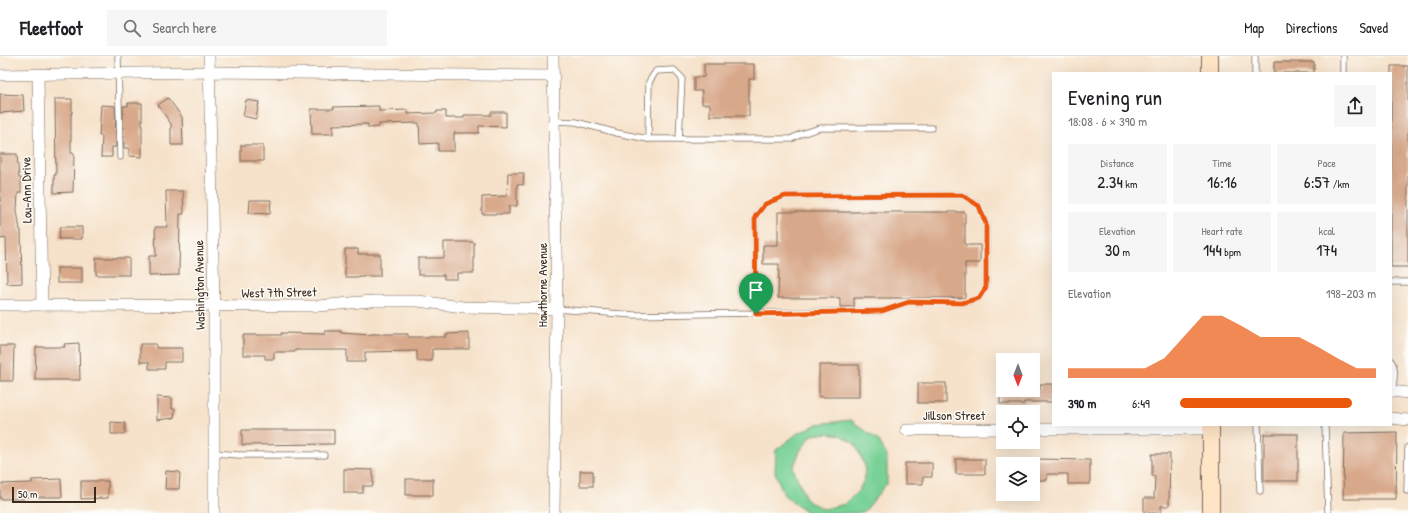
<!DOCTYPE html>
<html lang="en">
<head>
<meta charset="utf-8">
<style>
  body { margin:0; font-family:"Patrick Hand",sans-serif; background:#f6f6f6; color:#202124; height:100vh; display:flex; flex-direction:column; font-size:15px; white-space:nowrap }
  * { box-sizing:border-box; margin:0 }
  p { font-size:13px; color:#757577 }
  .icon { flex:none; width:22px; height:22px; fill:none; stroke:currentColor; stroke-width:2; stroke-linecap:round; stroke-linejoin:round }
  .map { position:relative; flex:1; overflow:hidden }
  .sheet { position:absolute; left:1052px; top:16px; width:340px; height:354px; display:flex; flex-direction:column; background:#fff; border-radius:0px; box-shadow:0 4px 16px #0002 }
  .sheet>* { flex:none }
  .needle { width:26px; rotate:180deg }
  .controls { position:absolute; left:996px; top:297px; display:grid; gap:8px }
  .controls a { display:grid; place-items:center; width:44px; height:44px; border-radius:0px; background:#fff; box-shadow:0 4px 16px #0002; font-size:20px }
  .scale { position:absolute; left:12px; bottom:10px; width:84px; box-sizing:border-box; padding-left:4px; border:2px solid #3b2a1e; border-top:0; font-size:11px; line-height:14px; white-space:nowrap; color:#3b2a1e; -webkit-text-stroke:3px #fdfcf7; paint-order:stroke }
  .pin { position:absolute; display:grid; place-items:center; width:34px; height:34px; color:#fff; margin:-41px -17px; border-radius:50% 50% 50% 0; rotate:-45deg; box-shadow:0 0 4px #0007 }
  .pin .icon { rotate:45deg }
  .round { display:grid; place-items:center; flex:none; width:42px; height:42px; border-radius:0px; background:#f6f6f6 }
  .head { display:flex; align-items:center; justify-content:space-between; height:68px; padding:0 16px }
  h1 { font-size:22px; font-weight:600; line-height:30px }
  .figures { display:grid; grid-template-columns:repeat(3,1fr); gap:6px; height:68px; padding:4px 16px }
  .figures div { display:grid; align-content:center; border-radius:0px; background:#f6f6f6; text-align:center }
  .figures b { font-size:17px; font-weight:600 }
  .figures small { font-size:11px; font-weight:400 }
  .figures p { font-size:11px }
  .chart { height:112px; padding:8px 16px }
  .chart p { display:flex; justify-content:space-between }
  .chart svg { width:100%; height:72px; margin-top:4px; fill:#ea580c; opacity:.7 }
  ul { padding:0 16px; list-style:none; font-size:13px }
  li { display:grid; grid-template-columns:64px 48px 1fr; align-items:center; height:30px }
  li i { height:10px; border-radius:5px; background:#ea580c }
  header { display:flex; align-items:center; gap:24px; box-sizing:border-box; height:56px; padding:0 20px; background:#fff; border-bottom:1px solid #e0e0e0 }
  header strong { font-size:19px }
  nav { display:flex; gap:22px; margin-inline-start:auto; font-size:14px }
  .search { width:280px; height:36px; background:#f6f6f6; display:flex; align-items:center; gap:10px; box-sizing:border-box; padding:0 14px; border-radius:0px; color:#757577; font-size:15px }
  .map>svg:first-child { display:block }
</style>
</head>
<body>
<header>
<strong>Fleetfoot</strong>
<div class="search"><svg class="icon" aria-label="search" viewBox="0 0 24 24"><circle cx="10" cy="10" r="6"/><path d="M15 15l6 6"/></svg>Search here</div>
<nav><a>Map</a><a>Directions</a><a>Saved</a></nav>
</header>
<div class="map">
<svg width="1408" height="457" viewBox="0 0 1408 457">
  <rect width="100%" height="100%" fill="#fdfcf7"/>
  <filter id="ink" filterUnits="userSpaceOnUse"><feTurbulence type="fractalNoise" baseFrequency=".025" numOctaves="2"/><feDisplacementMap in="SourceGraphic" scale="8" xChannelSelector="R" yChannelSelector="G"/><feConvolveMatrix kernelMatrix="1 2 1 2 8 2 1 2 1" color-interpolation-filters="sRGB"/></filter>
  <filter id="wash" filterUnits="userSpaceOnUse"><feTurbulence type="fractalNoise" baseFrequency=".012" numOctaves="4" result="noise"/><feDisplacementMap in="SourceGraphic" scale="16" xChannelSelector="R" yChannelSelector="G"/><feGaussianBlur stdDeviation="0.9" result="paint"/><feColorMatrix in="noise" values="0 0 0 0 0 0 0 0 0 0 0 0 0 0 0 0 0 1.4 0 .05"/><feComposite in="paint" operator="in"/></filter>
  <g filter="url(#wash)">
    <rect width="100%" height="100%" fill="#f6e2ca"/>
    <path fill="#79d197" stroke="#5a7e5a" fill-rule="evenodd" d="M851 364 879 385 887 400V427L865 455 857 457H808L784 439 775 416 776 394 798 377 818 368ZM829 377 840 379 855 388 865 410 864 424 859 434 845 448 824 453 807 445 793 412 800 395 812 379Z"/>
    <g id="blocks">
      <g fill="#d8a88a">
        <rect x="1274" y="6" width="40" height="11"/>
        <path d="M704 8H754V23H749V60H710V48H702V35H694V21H704Z"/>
        <rect x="1391" y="10" width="17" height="201"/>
        <path d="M0 38 23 39 24 55 0 57Z"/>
        <path d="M168 42 182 61 183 89H171V68L158 49Z"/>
        <path d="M55 43H72V57H71V97H74L73 136 54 137V119H56Z"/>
        <path d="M246 44 259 46 256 63 243 60Z"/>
        <path d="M128 47H142V101L129 100V92H124L123 50H128Z"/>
        <path d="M101 49 115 50 116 91H112V101H101L102 80H99Z"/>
        <path d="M379 50V55L408 54V58L437 57V55H446V62H464V59H491V56H506V71L479 70V77H454V95H438V87L420 88 419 67 379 68V71L368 72V68L333 69V78H312L311 53H334L333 51Z"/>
        <rect x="241" y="89" width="22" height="16"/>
        <path d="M0 98H17L19 122H21V137H18L17 154 20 174H21L22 227 7 228 6 182 0 183Z"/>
        <path d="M508 117H524L523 129 517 128V150H509V158H482V141L507 140Z"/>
        <path d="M166 135H183L184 158H180L179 219 149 220V200H156L155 171H167Z"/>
        <path d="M250 144H271L270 158 249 157Z"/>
        <path d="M778 156H965V189H980V207H965V242H854V251H840V242H778L779 208H763V189H778Z"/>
        <path d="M60 171H82V183H59Z"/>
        <path d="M444 186H474V217H457V223H444V219H418V202H444Z"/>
        <path d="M345 193H358V198H380V220H358V221H345Z"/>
        <rect x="96" y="202" width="33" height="17"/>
        <rect x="57" y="212" width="25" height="15"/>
        <path d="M325 275H341V277L371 279V278H408V281H446V278L469 277V293H432V305H417V295L365 296V306H347V294H295V296H274V303H265V299H243V279H281V277L325 278Z"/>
        <path d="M79 287 80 324H35L36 291H65L64 288Z"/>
        <path d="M140 288H156V292H182V306H165V313H149V306H140Z"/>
        <path d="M0 290H14L13 325H0Z"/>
        <rect x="819" y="309" width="40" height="32"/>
        <rect x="918" y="327" width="28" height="20"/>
        <path d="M1040 328H1053V346H1024V348H1000V334H1040Z"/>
        <path d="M157 341 172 342V353H175L174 362 157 364Z"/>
        <path d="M111 366 125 367V378H111Z"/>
        <path d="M242 374H334V388L242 389Z"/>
        <path d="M1397 376 1396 443H1343L1344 377Z"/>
        <rect x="1264" y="378" width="34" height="47"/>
        <path d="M1152 398H1170L1169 450H1161V457H1144V442H1154L1155 420H1152Z"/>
        <rect x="956" y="403" width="29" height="15"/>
        <path d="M1034 403 1090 404V428H1068V418H1047V424H1034Z"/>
        <path d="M905 407H932V421H923V428H905Z"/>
        <path d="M344 413 373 414V430H363V437H344Z"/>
        <path d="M166 415 180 416 179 433H165Z"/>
        <rect x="580" y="415" width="13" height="15"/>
        <path d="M61 423 62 441H24V443H0V428L32 427V424Z"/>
        <rect x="406" y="423" width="27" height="16"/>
        <path d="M81 425H108V442L81 443Z"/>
      </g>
    </g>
  </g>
  <g filter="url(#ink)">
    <use href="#blocks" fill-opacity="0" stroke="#7c6a5a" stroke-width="1"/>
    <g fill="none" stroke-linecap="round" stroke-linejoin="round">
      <g stroke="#7c6a5a" stroke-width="7">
        <g id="lane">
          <path d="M118 0 120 101"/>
          <path d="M1255 0V17"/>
          <path d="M1343 17V0"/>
          <path d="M555 65 576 66 617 77 648 83H791L801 78 820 72H932"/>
          <path d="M648 83 649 26 656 15 674 14 682 22 679 83"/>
          <path d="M1391 226H1408"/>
          <path d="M557 253 634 259 756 257 882 255 909 246 963 247 979 242 986 231V168L979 150 962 139 785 140 765 148 755 161 756 257"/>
          <path d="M1391 305C1397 312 1393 326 1393 335"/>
          <path d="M1258 369 1260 435"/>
          <path d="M1325 369 1328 457"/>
          <path d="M214 397 238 399H324"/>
          <path d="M1407 435 1408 391"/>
        </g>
      </g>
      <g stroke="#7c6a5a" stroke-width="12">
        <g id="street">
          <path d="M209 0 214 251V457"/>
          <path d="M553 0 557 253 554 457"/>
          <path d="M0 19 209 16 554 20"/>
          <path d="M38 19 42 249"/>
          <path d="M0 249 319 250 371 245H418L463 251 557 253"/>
          <path d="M1391 335 1408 337"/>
          <path d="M1391 362 1408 364"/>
          <path d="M1033 373H1211"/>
          <path d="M906 374 1003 373"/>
        </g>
      </g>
      <g stroke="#7c6a5a" stroke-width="18">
        <g id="secondary">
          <path d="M1210 0V17"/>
          <path d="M1211 369V457"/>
        </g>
      </g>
      <use href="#lane" stroke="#fff" stroke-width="5.5"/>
      <use href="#street" stroke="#fff" stroke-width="11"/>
      <use href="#secondary" stroke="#ffe4c6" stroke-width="16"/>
    </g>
  </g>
  <g fill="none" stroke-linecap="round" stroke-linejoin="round" filter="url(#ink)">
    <g stroke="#fff" stroke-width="8">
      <path id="route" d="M962 139 979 150 986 168V231L979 242 962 247 909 246 882 255 756 258 755 161 765 148 785 140Z"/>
    </g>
    <use href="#route" stroke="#ea580c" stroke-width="5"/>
  </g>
  <g text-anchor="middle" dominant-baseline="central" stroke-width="3" stroke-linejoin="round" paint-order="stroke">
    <g font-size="13" fill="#3b2a1e" stroke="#fdfcf7">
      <text transform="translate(26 134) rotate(-91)">Lou-Ann Drive</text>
      <text transform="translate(199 229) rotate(-91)">Washington Avenue</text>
      <text transform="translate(542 229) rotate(-90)">Hawthorne Avenue</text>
      <text transform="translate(279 236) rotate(-1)">West 7th Street</text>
      <text x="954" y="359">Jillson Street</text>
    </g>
  </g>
</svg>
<div class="controls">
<a><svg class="needle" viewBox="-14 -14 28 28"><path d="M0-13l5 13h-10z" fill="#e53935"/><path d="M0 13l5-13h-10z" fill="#757577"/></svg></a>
<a><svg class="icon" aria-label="locate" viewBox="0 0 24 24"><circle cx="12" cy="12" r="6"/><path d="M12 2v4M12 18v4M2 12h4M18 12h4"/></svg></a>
<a><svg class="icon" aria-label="layers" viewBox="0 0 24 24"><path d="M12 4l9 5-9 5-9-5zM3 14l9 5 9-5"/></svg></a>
</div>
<div class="scale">50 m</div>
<div class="pin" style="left:756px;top:258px;background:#1e9e55"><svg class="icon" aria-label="arrive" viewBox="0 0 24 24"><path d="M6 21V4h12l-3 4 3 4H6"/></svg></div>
<section class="sheet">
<div class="head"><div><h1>Evening run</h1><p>18:08 · 6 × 390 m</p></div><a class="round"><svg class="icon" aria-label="share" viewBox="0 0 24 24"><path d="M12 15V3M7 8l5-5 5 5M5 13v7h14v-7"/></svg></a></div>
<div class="figures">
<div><p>Distance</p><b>2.34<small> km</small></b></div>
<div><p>Time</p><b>16:16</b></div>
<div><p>Pace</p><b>6:57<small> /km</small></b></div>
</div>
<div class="figures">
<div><p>Elevation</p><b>30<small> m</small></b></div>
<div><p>Heart rate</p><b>144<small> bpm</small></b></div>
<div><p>kcal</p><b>174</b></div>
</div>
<div class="chart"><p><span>Elevation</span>198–203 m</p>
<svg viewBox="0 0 160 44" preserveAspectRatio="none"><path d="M0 44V38L10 38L20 38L30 38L40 38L50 32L60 19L70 6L80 6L90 12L100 19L110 19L120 19L130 25L140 32L150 38L160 38V44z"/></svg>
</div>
<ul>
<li><b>390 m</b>6:49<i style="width:88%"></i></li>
</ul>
</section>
</div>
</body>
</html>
